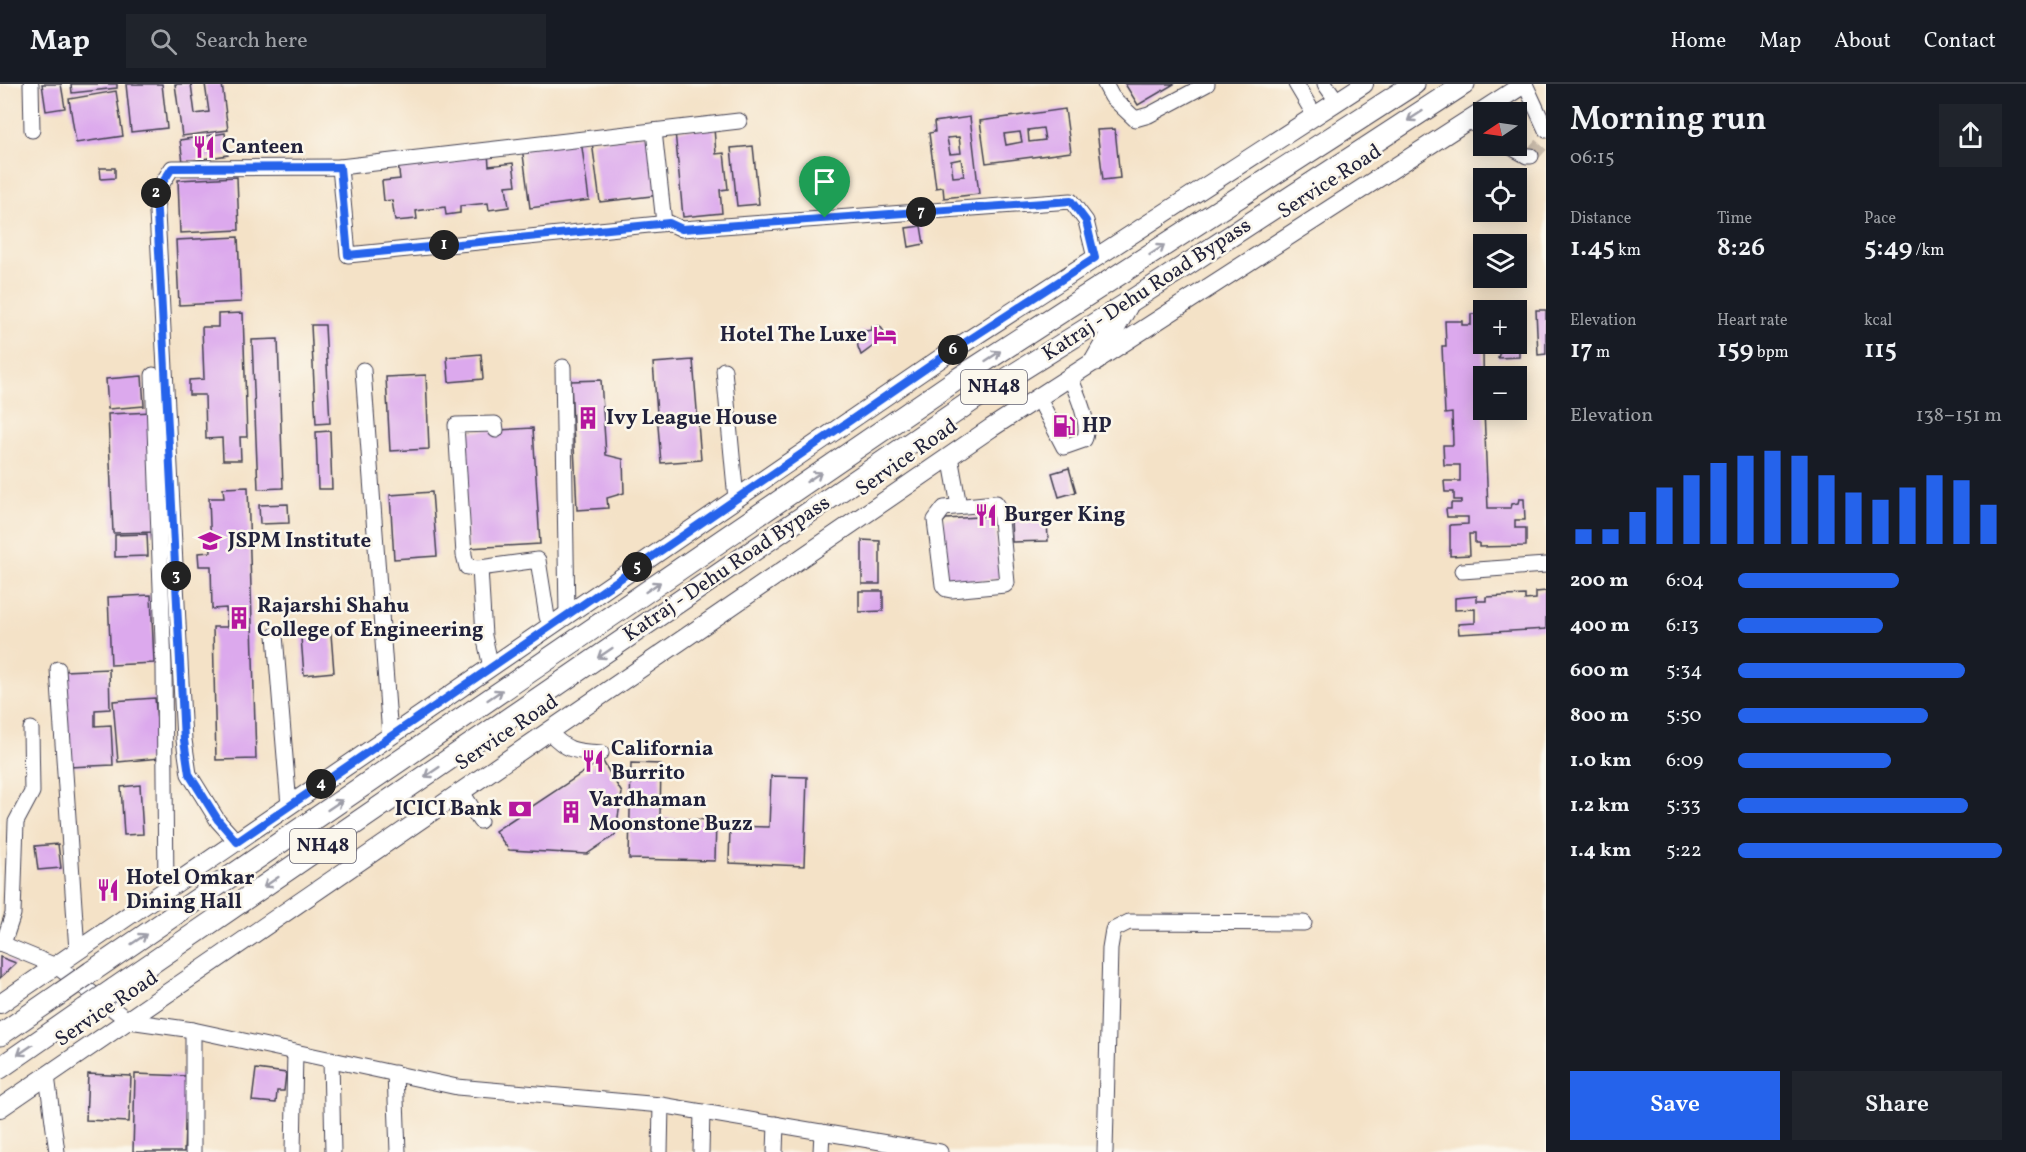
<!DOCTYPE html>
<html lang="en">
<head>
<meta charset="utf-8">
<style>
  body { margin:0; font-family:Vollkorn,serif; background:#20242c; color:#f1f3f6; height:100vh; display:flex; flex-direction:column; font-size:22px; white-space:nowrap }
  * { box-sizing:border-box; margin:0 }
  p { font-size:20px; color:#9ea1a6 }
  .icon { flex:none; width:33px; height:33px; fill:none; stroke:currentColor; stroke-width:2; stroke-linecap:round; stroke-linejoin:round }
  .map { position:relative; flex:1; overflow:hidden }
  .side { display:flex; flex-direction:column; background:#171b24; width:480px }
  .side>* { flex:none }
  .needle { width:39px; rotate:257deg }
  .fabs { position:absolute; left:1473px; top:18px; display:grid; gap:12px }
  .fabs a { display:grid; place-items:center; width:54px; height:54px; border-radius:0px; background:#171b24; box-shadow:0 3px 15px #0003; font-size:30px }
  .pin { position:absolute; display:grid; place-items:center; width:51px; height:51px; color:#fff; margin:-62px -26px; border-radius:50% 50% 50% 0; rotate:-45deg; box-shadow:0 0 6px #0007 }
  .pin .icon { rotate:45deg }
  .km { position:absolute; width:30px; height:30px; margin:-15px; border-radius:50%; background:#222; color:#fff; font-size:16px; line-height:30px; text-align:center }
  .round { display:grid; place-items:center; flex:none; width:63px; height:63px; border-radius:0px; background:#20242c }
  .head { display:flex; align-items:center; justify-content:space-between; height:102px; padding:0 24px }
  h1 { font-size:33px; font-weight:600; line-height:45px }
  .figures { display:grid; grid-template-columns:repeat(3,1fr); gap:9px; height:102px; padding:6px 24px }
  .figures div { display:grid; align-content:center }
  .figures b { font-size:26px; font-weight:600 }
  .figures small { font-size:16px; font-weight:400 }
  .figures p { font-size:16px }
  .chart { height:168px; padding:12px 24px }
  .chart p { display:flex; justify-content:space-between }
  .chart svg { width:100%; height:108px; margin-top:6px; stroke:#2563eb; stroke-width:6 }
  .primary-button { display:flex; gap:12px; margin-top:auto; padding:12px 24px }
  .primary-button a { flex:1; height:69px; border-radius:0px; background:#2563eb; color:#fff; font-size:24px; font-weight:600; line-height:69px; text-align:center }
  .primary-button a+a { background:#20242c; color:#f1f3f6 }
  ul { padding:0 24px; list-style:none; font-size:20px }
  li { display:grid; grid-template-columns:96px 72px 1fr; align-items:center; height:45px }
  li i { height:15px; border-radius:8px; background:#2563eb }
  header { display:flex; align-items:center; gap:36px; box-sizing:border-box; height:84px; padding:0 30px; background:#171b24; border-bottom:2px solid #363941 }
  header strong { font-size:28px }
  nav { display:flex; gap:33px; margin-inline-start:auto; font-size:21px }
  .search { width:420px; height:54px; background:#20242c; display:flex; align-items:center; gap:15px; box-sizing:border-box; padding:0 21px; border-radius:0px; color:#9ea1a6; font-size:22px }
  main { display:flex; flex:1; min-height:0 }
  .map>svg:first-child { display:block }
</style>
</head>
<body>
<header>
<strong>Map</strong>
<div class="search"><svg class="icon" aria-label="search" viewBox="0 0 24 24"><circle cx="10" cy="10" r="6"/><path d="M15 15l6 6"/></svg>Search here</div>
<nav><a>Home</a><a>Map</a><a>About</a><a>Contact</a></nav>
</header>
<main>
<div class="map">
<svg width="1546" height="1068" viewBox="0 0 1546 1068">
  <rect width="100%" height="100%" fill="#fbf7ec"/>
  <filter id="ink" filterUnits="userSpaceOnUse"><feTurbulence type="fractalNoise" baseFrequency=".0167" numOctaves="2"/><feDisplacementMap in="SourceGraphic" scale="12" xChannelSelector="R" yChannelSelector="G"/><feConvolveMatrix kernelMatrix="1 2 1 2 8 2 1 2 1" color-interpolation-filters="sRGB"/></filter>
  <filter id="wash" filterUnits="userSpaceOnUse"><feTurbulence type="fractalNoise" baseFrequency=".008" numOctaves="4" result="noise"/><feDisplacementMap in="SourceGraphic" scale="24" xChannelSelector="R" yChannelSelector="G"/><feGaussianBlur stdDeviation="1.35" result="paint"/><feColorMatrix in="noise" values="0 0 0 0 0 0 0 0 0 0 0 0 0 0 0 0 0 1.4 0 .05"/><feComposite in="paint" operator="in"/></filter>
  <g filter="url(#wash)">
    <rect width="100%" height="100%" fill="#f4e2c7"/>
    <g id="blocks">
      <g fill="#dca9ed" fill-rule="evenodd">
        <path d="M42 0H61L65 24 46 27Z"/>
        <path d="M71 0H117V4L72 9Z"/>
        <path d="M126 0H162L167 44 131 48Z"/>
        <path d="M175 0H191L195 30 209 28 205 0H222L228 46 182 52Z"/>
        <path d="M1125 0H1174L1138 21Z"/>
        <path d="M116 7 123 52 76 59 69 15Z"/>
        <path d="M1065 25 1071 68 986 79 980 37ZM1043 44 1045 56 1029 58 1028 46ZM1020 48 1022 58 1006 61 1004 50Z"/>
        <path d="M970 33 979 110 944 114 943 103 936 104 929 49 935 48 934 38ZM959 53 961 69 950 70 947 54ZM961 75 964 92 953 93 951 77Z"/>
        <path d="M714 44 716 70 724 69 728 105 720 106 722 129 683 133 675 47Z"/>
        <path d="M1115 45 1120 94 1103 96 1097 46Z"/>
        <path d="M225 49 228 71 183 78 180 56Z"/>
        <path d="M652 50 660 111 600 118 592 58Z"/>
        <path d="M581 56 589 116 530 124 522 63Z"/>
        <path d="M753 62 759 120 737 122 731 64Z"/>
        <path d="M488 69 489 82 513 79 516 101 506 102 509 123 489 126 488 119 460 122V129L446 131 445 123 416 127 417 135 395 137 392 116 384 117 382 97 400 95 398 80Z"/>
        <path d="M100 84H115V94L101 95Z"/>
        <path d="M237 93 239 146 180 149 178 96Z"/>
        <path d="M921 142 924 160 909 163 906 144Z"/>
        <path d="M238 153 241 218 179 221 176 156Z"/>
        <path d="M1536 226H1546V270L1538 271Z"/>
        <path d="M243 229 247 353H240L241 376H223L222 354 206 355 205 311H189V296L204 295 202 243H218V230Z"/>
        <path d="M1471 230H1484V260H1519V273L1498 274 1500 267 1483 268 1484 326 1488 424H1511L1512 420 1518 419 1519 415H1524L1525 436H1515V444H1526V462L1479 463V459H1475V450H1469L1470 471 1450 472V441L1468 440V433H1447L1446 425H1451V419H1461V416H1454V408H1445L1444 397H1460V381H1444L1443 361H1453L1452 329 1445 330 1442 262H1446L1445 237H1462V241H1471Z"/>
        <path d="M311 241H325L330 339 316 340Z"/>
        <path d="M880 242 887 252 861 271 858 263 857 256H862L859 248 872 246V243Z"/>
        <path d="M278 255 283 404 258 405 252 256Z"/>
        <path d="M481 270 483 295 449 298 447 273Z"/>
        <path d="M693 276 701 376 661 379 653 279Z"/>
        <path d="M426 291 429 365 390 367 386 293Z"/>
        <path d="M142 292 144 322 108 325 106 295Z"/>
        <path d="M601 296 606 371 623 375 624 409 607 414 608 424 577 426 571 297Z"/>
        <path d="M153 328 157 448 113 449 108 330Z"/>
        <path d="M533 344 540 460 468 464 462 348Z"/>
        <path d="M330 347 332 405H318L316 348Z"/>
        <path d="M1069 384 1076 408 1059 413 1052 389Z"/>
        <path d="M248 403 256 675 216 676 213 543H227L226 524 212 525 211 482H199L198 469 211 468 209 414H224L223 404Z"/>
        <path d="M432 408 437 472 394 475 390 411Z"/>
        <path d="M288 420 289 439 260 440 259 421Z"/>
        <path d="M994 432 1000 494 947 501 941 441 946 435Z"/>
        <path d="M1047 434 1048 457 1012 458 1011 435Z"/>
        <path d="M147 450 148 472 115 473V451Z"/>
        <path d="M862 456 880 457V500H862Z"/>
        <path d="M859 507H883V527L859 528Z"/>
        <path d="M1546 507V545L1459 550 1458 540 1475 539V525L1455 526V514L1477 512V517H1486V513L1525 511V516L1536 515V508Z"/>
        <path d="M151 511 154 579 111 581 108 513Z"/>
        <path d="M331 550 334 588 304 591 301 553Z"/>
        <path d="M109 585 110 625 95 626V642L111 641 113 681 68 683 64 587Z"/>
        <path d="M155 614 160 674 118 678 113 617Z"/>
        <path d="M602 676 622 709 615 751 587 770 509 766 495 747Z"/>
        <path d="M631 679 661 680 660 734 716 736 715 777 629 775Z"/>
        <path d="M771 692 807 693 804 782 729 779 730 742 769 743Z"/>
        <path d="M140 701 143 750 124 751 121 703Z"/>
        <path d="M58 760 61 784 38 786 35 762Z"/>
        <path d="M0 873 16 879 0 894Z"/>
        <path d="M256 985 286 989 284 1007H277L276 1019 252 1017Z"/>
        <path d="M88 990 131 992 129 1038 86 1036Z"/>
        <path d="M135 990 187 992 184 1068H133Z"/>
      </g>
    </g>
  </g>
  <g filter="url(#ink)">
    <use href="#blocks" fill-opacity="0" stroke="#423f50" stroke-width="1.5"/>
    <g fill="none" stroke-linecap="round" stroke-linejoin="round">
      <path stroke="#cabcab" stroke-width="15" stroke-dasharray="15 8" stroke-linecap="butt" d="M1531 72 1546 55"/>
      <g stroke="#423f50" stroke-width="17">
        <g id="minor">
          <path d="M31 0 32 46"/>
          <path d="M1105 0 1112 13 1135 35 1149 31 1207 0"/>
          <path d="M1296 0 1315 32"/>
          <path d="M1325 0 1337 17"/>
          <path d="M1525 0 1546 46"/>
          <path d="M1467 36 1484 46"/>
          <path d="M654 47 664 139"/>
          <path d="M1509 62 1527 72H1531"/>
          <path d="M340 83 739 37"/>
          <path d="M563 283 567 531"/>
          <path d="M363 286 390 652"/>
          <path d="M724 286 736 415"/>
          <path d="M153 291 164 584 166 807"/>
          <path d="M1038 313 1064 363 1084 356C1092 341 1076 308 1070 293"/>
          <path d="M950 372 959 422"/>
          <path d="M996 419 1000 426 1007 499 1005 501 951 506 946 505 943 501 935 436 944 424Z"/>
          <path d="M480 484 538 476 547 533 555 539"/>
          <path d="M1462 487 1546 481"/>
          <path d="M275 551 289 722"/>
          <path d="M491 583 484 552 480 484 467 483 464 471 456 341 495 340 496 346"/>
          <path d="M58 585 77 867"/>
          <path d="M549 648C568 668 575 667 601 669"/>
          <path d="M462 708 480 737"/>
          <path d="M237 758 218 737 189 690 184 656 156 109 172 84 340 83 348 171 669 139 682 145 1071 117 1086 137 1095 174"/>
          <path d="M0 859 56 882 129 937 193 946 457 1003 661 1021 940 1068"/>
          <path d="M3 860 13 830 16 738 32 708 31 645"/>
          <path d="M193 946V1068"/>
          <path d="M331 975 333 1068"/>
          <path d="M395 989 398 1068"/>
          <path d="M47 992 57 1068"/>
          <path d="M293 1068 295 968"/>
          <path d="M660 1068 661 1021"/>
          <path d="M701 1068 702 1028"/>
          <path d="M775 1068 776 1040"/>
          <path d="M821 1068 822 1048"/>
          <path d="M1105 1068 1110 864 1113 846 1129 838 1304 839"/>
        </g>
      </g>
      <g stroke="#423f50" stroke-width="20">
        <g id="major">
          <path d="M0 920 944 272 1364 0"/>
          <path d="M0 1024 991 344 1524 0"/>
        </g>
      </g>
      <g stroke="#423f50" stroke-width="23">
        <g id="highway">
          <path d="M1096 276 1127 222"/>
          <path d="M91 888 959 294 1414 0"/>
          <path d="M114 905 973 316 1128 219 1464 0"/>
          <path d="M0 951 61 909"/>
          <path d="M0 984 85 925"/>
        </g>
      </g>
      <use href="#minor" stroke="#fff" stroke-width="15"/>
      <use href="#major" stroke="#fff" stroke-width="18"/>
      <use href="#highway" stroke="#fff" stroke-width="21"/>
      <g stroke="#423f50" stroke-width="23" stroke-linecap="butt">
        <g id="highway-bridge">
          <path d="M61 909 91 888"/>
          <path d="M85 925 114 905"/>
        </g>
      </g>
      <use href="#highway-bridge" stroke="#fff" stroke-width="21"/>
    </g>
    <defs><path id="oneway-shaft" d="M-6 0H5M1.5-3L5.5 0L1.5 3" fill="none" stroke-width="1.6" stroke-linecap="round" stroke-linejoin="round" transform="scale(1.5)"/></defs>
    <g stroke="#9c9ca7">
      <use href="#oneway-shaft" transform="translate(1415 32) rotate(147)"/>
      <use href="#oneway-shaft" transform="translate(1157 166) rotate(-33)"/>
      <use href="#oneway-shaft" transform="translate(993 272) rotate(-33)"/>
      <use href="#oneway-shaft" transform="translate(814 393) rotate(-34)"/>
      <use href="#oneway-shaft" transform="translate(653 503) rotate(-34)"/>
      <use href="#oneway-shaft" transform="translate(605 569) rotate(146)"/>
      <use href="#oneway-shaft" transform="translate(495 611) rotate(-34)"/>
      <use href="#oneway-shaft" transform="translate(432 688) rotate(146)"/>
      <use href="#oneway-shaft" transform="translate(335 721) rotate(-34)"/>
      <use href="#oneway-shaft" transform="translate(271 798) rotate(146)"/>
      <use href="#oneway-shaft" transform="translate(139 855) rotate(-34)"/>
      <use href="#oneway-shaft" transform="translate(25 966) rotate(146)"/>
    </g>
  </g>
  <g fill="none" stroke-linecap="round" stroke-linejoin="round" filter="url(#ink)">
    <g stroke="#fff" stroke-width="12">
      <path id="route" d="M340 83 348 171 669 139 682 145 1071 117 1086 137 1095 174 944 272 237 758 218 736 189 690 184 656 156 109 172 84Z"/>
    </g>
    <use href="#route" stroke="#2563eb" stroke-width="8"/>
  </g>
  <defs>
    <g id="restaurant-bare" transform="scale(1.8)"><path d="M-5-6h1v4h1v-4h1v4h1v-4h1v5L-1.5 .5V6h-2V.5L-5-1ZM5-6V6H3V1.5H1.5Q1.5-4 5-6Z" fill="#b5179e" stroke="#fbf7ec" stroke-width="2.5" paint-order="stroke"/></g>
    <g id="hotel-bare" transform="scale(1.8)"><path d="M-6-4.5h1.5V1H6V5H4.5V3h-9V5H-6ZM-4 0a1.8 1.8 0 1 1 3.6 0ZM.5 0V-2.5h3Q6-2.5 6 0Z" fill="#b5179e" stroke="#fbf7ec" stroke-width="2.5" paint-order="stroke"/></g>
    <g id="building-bare" transform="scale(1.8)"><path d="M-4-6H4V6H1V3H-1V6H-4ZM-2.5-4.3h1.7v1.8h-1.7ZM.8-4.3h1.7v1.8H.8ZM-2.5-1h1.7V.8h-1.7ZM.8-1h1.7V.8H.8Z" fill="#b5179e" stroke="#fbf7ec" stroke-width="2.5" paint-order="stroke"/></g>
    <g id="fuel-bare" transform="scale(1.8)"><path d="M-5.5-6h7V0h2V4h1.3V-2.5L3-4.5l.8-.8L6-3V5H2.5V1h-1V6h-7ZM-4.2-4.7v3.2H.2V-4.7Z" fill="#b5179e" stroke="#fbf7ec" stroke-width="2.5" paint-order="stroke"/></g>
    <g id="university-bare" transform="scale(1.8)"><path d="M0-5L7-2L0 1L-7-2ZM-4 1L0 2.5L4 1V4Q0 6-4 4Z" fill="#b5179e" stroke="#fbf7ec" stroke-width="2.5" paint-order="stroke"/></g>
    <g id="bank-bare" transform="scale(1.8)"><path d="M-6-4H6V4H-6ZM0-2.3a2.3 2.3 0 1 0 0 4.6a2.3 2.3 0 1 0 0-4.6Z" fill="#b5179e" stroke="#fbf7ec" stroke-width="2.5" paint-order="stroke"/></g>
  </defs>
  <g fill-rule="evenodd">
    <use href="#restaurant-bare" x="204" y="63"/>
    <use href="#hotel-bare" x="885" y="251"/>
    <use href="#building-bare" x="588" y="334"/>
    <use href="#fuel-bare" x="1064" y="342"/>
    <use href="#restaurant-bare" x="986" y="431"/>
    <use href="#university-bare" x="210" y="457"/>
    <use href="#building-bare" x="239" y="534"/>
    <use href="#restaurant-bare" x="593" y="677"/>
    <use href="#bank-bare" x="520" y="725"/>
    <use href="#building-bare" x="571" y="728"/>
    <use href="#restaurant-bare" x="108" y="806"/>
  </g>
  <g text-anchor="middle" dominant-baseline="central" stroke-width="5" stroke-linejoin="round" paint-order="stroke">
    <g fill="#fbf7ec" stroke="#636270" stroke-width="1.5">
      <rect x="961" y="286" width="66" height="34" rx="4.5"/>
      <rect x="290" y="745" width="66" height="34" rx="4.5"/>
    </g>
    <g font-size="20" font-weight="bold" fill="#22223b">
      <text x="994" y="303">NH48</text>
      <text x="323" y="762">NH48</text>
    </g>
    <g font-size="21" font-weight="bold" fill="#22223b" stroke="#fbf7ec" text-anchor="start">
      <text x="222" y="63">Canteen</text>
      <text x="867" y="251" text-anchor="end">Hotel The Luxe</text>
      <text x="606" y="334">Ivy League House</text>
      <text x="1082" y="342">HP</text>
      <text x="1004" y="431">Burger King</text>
      <text x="228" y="457">JSPM Institute</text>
      <text x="257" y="522">Rajarshi Shahu<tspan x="257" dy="24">College of Engineering</tspan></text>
      <text x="611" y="665">California<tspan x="611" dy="24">Burrito</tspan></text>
      <text x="589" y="716">Vardhaman<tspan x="589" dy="24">Moonstone Buzz</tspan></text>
      <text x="502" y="725" text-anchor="end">ICICI Bank</text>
      <text x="126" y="794">Hotel Omkar<tspan x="126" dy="24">Dining Hall</tspan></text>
    </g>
    <g font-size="21" fill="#22223b" stroke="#fbf7ec">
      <text transform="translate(1330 98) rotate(-33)">Service Road</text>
      <text transform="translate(1147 206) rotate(-33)">Katraj - Dehu Road Bypass</text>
      <text transform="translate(907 374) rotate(-35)">Service Road</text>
      <text transform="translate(727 485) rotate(-34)">Katraj - Dehu Road Bypass</text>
      <text transform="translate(507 649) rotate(-34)">Service Road</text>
      <text transform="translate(107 925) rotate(-34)">Service Road</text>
    </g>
  </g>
</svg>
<div class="fabs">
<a><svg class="needle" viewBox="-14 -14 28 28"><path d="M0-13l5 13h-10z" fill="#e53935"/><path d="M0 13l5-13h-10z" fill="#9ea1a6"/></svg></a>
<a><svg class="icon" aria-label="locate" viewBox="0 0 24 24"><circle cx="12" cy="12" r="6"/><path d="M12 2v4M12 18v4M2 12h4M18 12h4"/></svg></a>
<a><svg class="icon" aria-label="layers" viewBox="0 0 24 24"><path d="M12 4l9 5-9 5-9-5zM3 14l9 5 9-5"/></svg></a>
<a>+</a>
<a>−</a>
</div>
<div class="pin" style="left:825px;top:134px;background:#1e9e55"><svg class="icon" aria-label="arrive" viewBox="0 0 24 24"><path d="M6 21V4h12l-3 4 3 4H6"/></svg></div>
<b class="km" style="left:444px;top:161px">1</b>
<b class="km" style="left:156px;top:109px">2</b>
<b class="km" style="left:176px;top:492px">3</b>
<b class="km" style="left:321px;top:700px">4</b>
<b class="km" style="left:637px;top:483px">5</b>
<b class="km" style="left:953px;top:266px">6</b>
<b class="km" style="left:921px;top:128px">7</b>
</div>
<section class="side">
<div class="head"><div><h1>Morning run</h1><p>06:15</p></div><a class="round"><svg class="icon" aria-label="share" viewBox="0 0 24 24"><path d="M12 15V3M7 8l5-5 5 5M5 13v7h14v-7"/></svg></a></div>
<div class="figures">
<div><p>Distance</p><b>1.45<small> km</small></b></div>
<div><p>Time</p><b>8:26</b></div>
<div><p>Pace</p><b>5:49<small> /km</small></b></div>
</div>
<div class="figures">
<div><p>Elevation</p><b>17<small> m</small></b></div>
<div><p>Heart rate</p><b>159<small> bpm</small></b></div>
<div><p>kcal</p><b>115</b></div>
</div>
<div class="chart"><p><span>Elevation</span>138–151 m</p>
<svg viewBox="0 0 160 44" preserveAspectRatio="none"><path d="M5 44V38M15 44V38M25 44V31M35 44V21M45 44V16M55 44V11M65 44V8M75 44V6M85 44V8M95 44V16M105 44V23M115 44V26M125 44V21M135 44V16M145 44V18M155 44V28"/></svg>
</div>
<ul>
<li><b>200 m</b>6:04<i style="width:61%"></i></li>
<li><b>400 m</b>6:13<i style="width:55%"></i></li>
<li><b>600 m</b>5:34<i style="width:86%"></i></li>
<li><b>800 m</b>5:50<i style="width:72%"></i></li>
<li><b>1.0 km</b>6:09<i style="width:58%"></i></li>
<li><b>1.2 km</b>5:33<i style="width:87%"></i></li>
<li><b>1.4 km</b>5:22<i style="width:100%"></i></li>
</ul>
<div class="primary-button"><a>Save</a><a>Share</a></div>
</section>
</main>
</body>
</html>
